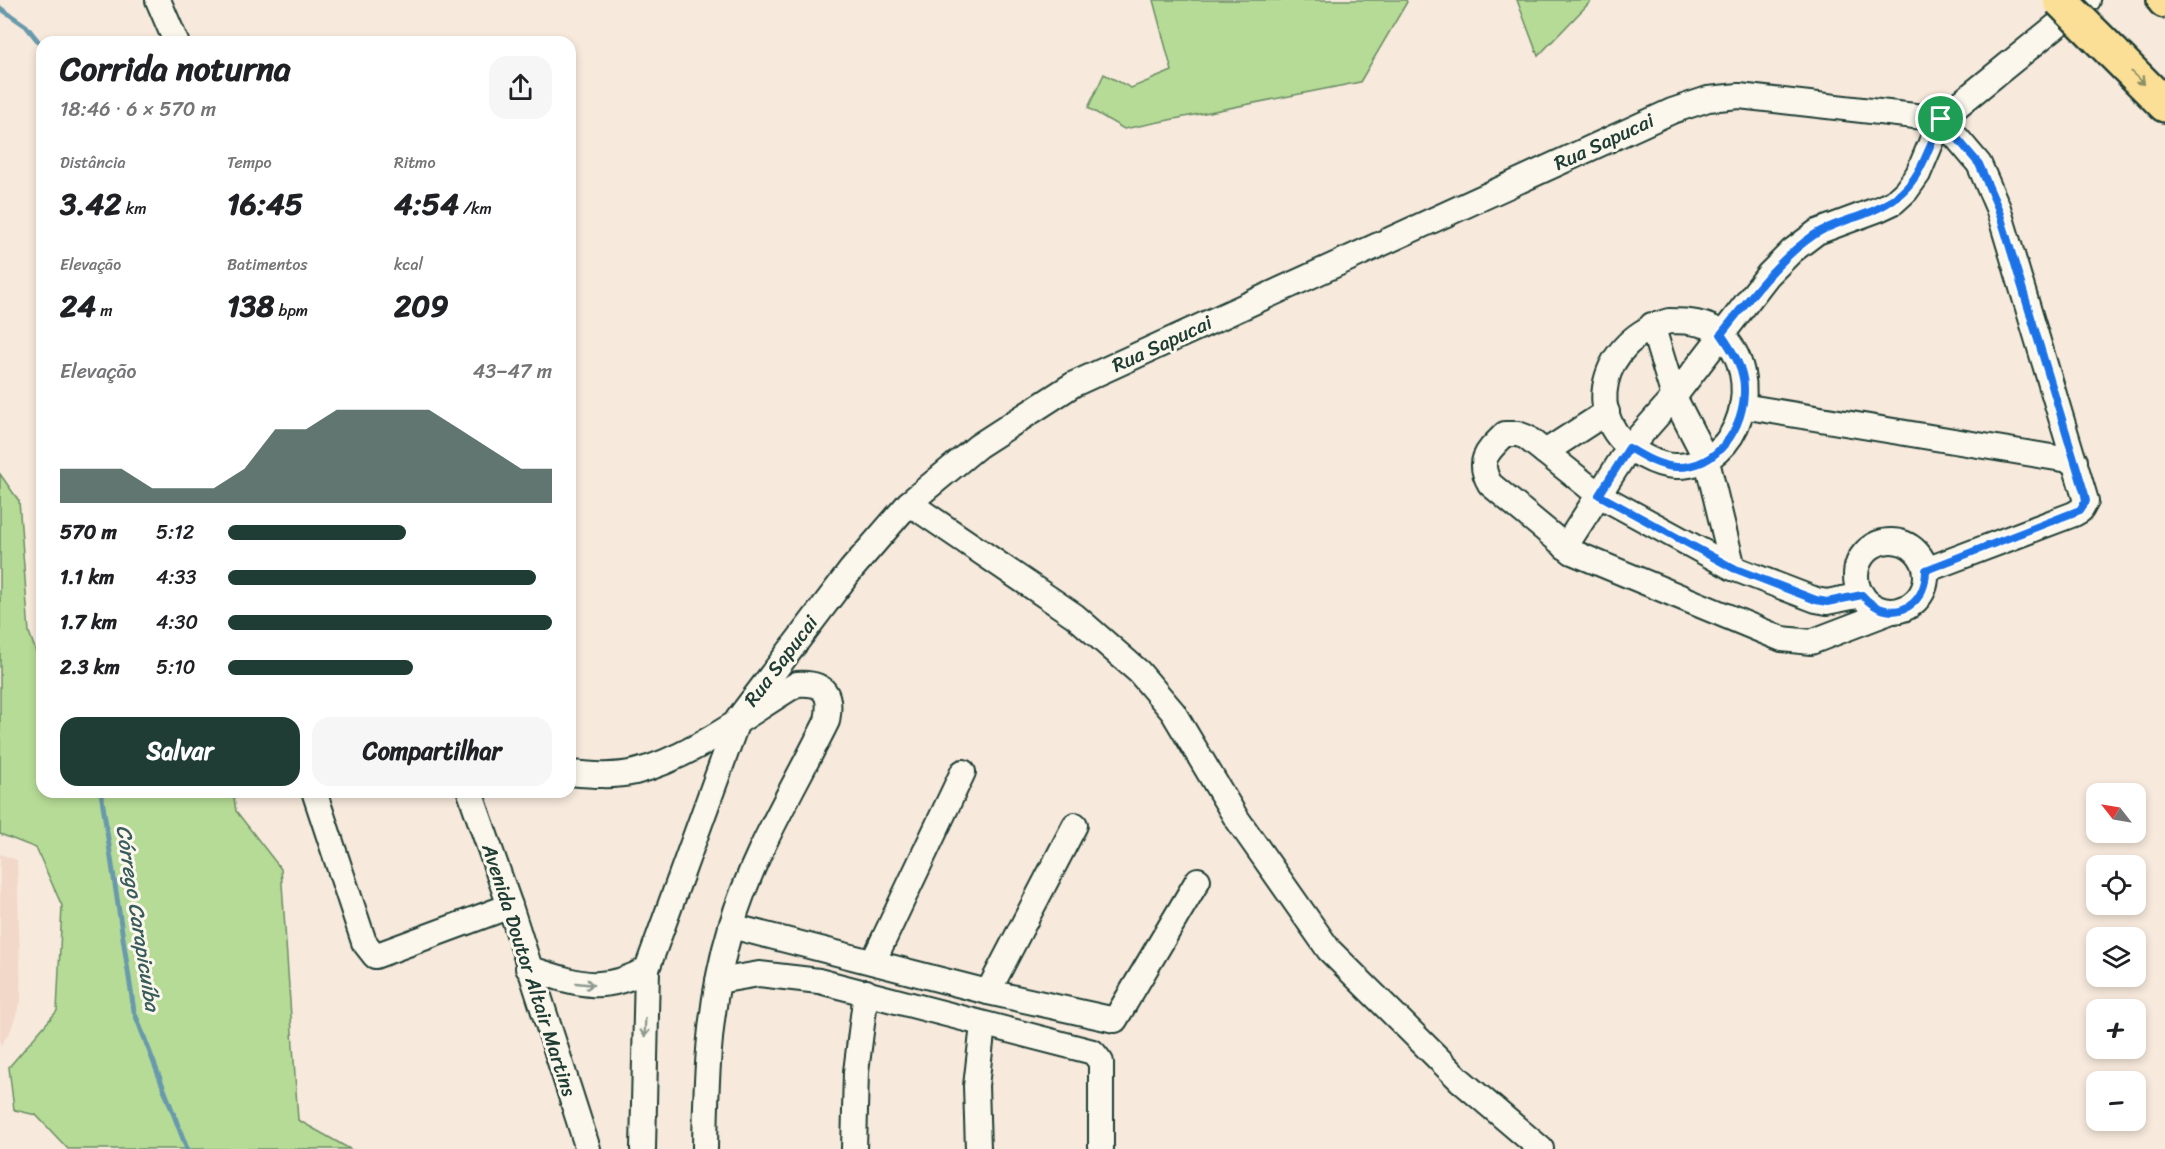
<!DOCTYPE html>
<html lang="pt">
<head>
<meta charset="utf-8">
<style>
  body { margin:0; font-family:Sriracha,sans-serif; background:#f6f6f6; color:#202124; height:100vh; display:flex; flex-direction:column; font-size:22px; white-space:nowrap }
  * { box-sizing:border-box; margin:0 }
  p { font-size:20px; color:#757577 }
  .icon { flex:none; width:33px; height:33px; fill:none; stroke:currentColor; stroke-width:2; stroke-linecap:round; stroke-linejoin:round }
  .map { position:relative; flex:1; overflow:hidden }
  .sheet { position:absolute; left:36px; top:36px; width:540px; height:762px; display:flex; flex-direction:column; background:#fff; border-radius:18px; box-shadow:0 3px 9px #0003 }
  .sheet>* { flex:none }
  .needle { width:39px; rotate:301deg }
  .fabs { position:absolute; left:2086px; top:783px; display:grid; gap:12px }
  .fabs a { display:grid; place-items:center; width:60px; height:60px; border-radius:12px; background:#fff; box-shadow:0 3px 9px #0003; font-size:30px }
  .pin { position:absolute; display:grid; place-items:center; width:51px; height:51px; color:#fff; margin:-26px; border:3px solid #fff; border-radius:50%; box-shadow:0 2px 6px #0007 }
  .round { display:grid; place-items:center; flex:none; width:63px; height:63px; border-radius:18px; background:#f6f6f6 }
  .headline { display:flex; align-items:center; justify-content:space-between; height:102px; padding:0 24px }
  h1 { font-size:33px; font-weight:800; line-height:45px }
  .metrics { display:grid; grid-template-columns:repeat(3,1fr); gap:9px; height:102px; padding:6px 24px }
  .metrics div { display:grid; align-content:center }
  .metrics b { font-size:30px; font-weight:800 }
  .metrics small { font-size:16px; font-weight:400 }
  .metrics p { font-size:16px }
  .chart { height:168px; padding:12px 24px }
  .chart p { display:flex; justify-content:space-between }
  .chart svg { width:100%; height:108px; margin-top:6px; fill:#1f3d34; opacity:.7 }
  .primary-button { display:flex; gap:12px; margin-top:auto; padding:12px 24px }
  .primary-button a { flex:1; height:69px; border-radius:18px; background:#1f3d34; color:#fff; font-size:24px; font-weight:800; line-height:69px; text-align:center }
  .primary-button a+a { background:#f6f6f6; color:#202124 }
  ul { padding:0 24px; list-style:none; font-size:20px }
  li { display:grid; grid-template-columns:96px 72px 1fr; align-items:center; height:45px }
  li i { height:15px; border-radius:8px; background:#1f3d34 }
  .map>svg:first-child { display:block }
</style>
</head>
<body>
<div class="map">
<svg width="2165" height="1149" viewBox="0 0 2165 1149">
  <rect width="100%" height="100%" fill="#f7e9dc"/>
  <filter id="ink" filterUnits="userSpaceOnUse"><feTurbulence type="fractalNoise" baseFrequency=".0167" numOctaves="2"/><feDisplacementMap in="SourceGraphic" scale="12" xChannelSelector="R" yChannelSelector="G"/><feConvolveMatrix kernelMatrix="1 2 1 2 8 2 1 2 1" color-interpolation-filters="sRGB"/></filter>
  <g filter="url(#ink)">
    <path fill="#f2d8c9" d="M0 854 17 860 21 1001 10 1032 0 1046Z"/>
    <g fill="#b6db96" stroke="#6a8c65" stroke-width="1.5">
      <path d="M1153 0H1406L1407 2 1360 82 1124 129 1088 108 1104 74 1131 88 1172 71Z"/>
      <path d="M1517 0H1592L1538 56Z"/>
      <path d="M0 474 19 501 29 632 42 669V792H233L236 811 281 869 298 1120 350 1149H68L36 1115 14 1110 9 1067 57 1011 62 906 36 848 0 834Z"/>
    </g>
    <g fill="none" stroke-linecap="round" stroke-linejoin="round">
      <g stroke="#699aac" stroke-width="5">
        <path d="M0 8 26 26 42 46"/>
        <path d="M101 792 134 1011 187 1149"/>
      </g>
      <g stroke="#1f3d34" stroke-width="28">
        <g id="minor">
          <path d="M158 0 176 42"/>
          <path d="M1669 321C1686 321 1708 322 1721 334 1765 376 1742 465 1678 466 1666 467 1654 462 1643 456 1577 421 1602 338 1669 321Z"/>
          <path d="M1652 325 1674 397 1707 461 1733 568"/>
          <path d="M1742 406 2075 461"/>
          <path d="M1545 452 1607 412"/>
          <path d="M909 503 1075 616 1139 672 1173 712 1235 816 1329 950 1460 1080 1541 1149"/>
          <circle cx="1891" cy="576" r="35"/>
          <path d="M1565 547 1629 448 1674 397 1768 275 1792 251 1817 232 1879 209 1894 202 1906 191 1918 174 1941 119 1979 164 1998 208 2086 501 2081 510 2074 514 1926 570"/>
          <path d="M1862 595 1827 602 1816 600 1733 568 1599 495 1526 437 1518 434H1505C1488 451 1476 460 1490 484L1572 552 1782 639 1811 642 1892 611"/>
          <path d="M570 773C591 775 613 777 635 772 691 758 747 714 797 684 826 682 832 695 827 721 794 788 752 855 731 927 709 1000 706 1074 705 1149"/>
          <path d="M470 792 510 906 588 1149"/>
          <path d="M315 794 364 942 375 956 510 906"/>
          <path d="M731 926 988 992 1115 1020 1198 880"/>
          <path d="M873 962 963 772"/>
          <path d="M528 968C576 983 601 995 647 969"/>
          <path d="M718 981 759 974 819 981 1093 1052 1101 1062V1149"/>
          <path d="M988 992 1075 825"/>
          <path d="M643 1149 647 969 738 719 851 570 909 503 978 446 1074 384 1672 111 1708 99 1739 96 1941 119 2088 0"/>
          <path d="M854 1149 856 1072 866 992"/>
          <path d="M978 1149 976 1086 983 1025"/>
        </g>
      </g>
      <g stroke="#1f3d34" stroke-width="38">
        <g id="highway">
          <path d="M2164 0 2165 1"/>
          <path d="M2112 52 2165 105"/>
        </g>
      </g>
      <use href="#minor" stroke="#fbf7ec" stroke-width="24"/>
      <use href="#highway" stroke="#fbdf96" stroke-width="33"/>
      <g stroke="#1f3d34" stroke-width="38" stroke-linecap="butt">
        <path id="highway-bridge" d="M2060 0 2112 52"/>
      </g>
      <use href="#highway-bridge" stroke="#fbdf96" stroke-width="33"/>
    </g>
    <defs><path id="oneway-shaft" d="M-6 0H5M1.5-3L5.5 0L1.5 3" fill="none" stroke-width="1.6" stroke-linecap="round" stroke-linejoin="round" transform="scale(1.5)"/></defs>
    <use stroke="#8d8e65" href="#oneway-shaft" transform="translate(2138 78) rotate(44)"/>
    <g stroke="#8d9a90">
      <use href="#oneway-shaft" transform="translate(585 984) rotate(6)"/>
      <use href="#oneway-shaft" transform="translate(645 1028) rotate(92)"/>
    </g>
  </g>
  <g fill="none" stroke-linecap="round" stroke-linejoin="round" filter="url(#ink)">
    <g stroke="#fff" stroke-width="12">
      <path id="route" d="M1941 119 1979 164 1998 208 2085 495 2086 501 2080 510 1926 570C1926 610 1888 625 1862 595L1827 602 1816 600 1733 568 1599 495 1629 448C1644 457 1659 466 1676 467 1718 468 1745 427 1744 388 1744 368 1732 350 1721 334 1750 298 1776 261 1814 235 1829 225 1849 220 1865 214 1917 194 1921 167 1941 119Z"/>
    </g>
    <use href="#route" stroke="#1a73e8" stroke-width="8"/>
  </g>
  <g text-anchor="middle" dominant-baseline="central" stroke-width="6" stroke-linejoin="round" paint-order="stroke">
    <g font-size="20" fill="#1f3d34" stroke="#fbf7ec">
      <text transform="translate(1604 142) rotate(-25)">Rua Sapucai</text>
      <text transform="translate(1162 344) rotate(-25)">Rua Sapucai</text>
      <text transform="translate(781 661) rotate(-53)">Rua Sapucai</text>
      <text transform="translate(529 970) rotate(72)">Avenida Doutor Altair Martins</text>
    </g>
    <g font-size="21" font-style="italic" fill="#385c5c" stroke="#fbf7ec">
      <text transform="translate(138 918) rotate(81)">Córrego Carapicuíba</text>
    </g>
  </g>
</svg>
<div class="fabs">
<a><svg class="needle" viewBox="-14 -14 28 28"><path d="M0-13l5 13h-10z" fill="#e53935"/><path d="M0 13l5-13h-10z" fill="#757577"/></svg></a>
<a><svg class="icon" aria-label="locate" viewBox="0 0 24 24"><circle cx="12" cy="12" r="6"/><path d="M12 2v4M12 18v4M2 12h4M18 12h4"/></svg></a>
<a><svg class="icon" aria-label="layers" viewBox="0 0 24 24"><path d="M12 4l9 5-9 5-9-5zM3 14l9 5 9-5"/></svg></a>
<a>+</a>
<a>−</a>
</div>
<div class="pin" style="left:1941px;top:119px;background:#1e9e55"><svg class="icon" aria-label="arrive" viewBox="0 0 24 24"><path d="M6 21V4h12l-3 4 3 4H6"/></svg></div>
<section class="sheet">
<div class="headline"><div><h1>Corrida noturna</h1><p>18:46 · 6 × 570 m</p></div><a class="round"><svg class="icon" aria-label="share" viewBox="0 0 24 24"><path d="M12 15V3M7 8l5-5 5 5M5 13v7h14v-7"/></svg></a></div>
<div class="metrics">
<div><p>Distância</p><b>3.42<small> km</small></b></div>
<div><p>Tempo</p><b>16:45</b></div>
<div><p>Ritmo</p><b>4:54<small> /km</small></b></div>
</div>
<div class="metrics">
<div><p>Elevação</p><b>24<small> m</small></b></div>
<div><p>Batimentos</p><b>138<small> bpm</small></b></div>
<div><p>kcal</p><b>209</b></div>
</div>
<div class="chart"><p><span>Elevação</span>43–47 m</p>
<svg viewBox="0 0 160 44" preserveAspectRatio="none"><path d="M0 44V30L10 30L20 30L30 38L40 38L50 38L60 30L70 14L80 14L90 6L100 6L110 6L120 6L130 14L140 22L150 30L160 30V44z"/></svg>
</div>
<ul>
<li><b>570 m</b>5:12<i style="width:55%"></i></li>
<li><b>1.1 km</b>4:33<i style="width:95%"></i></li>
<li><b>1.7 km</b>4:30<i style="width:100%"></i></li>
<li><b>2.3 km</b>5:10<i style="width:57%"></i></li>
</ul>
<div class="primary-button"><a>Salvar</a><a>Compartilhar</a></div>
</section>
</div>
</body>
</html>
